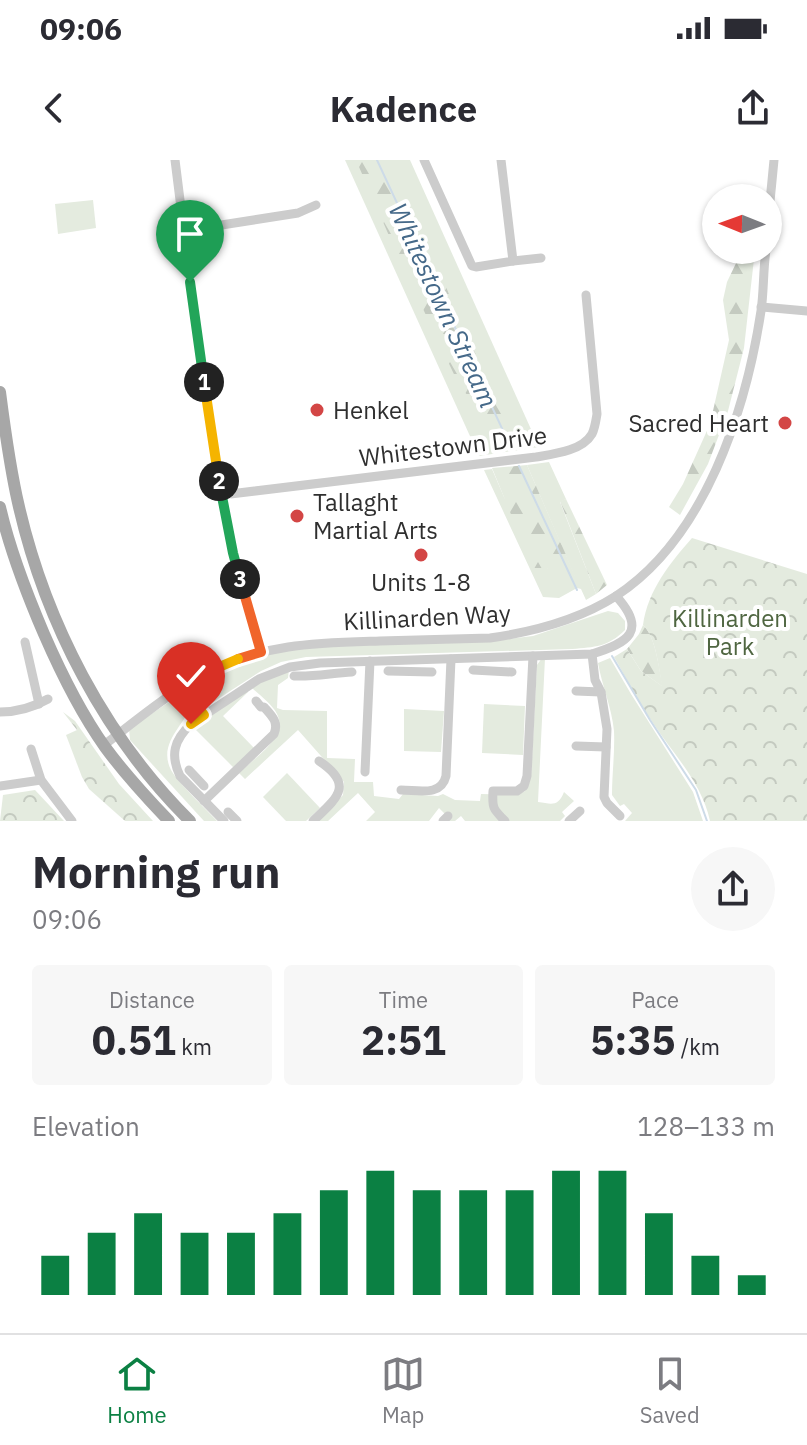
<!DOCTYPE html>
<html lang="en">
<head>
<meta charset="utf-8">
<style>
  body { margin:0; font-family:"IBM Plex Sans",sans-serif; background:#f7f7f7; color:#2b2b33; height:100vh; display:flex; flex-direction:column; font-size:30px; white-space:nowrap }
  * { box-sizing:border-box; margin:0 }
  p { font-size:26px; color:#7c7c81 }
  .icon { flex:none; width:44px; height:44px; fill:none; stroke:currentColor; stroke-width:2; stroke-linecap:round; stroke-linejoin:round }
  .map { position:relative; height:661px; overflow:hidden }
  .sheet { display:flex; flex-direction:column; background:#fff; flex:1 }
  .sheet>* { flex:none }
  .needle { width:52px; rotate:271deg }
  .tools { position:absolute; left:702px; top:24px; display:grid; gap:16px }
  .tools a { display:grid; place-items:center; width:80px; height:80px; border-radius:50%; background:#fff; box-shadow:0 2px 6px #0004; font-size:40px }
  .pin { position:absolute; display:grid; place-items:center; width:68px; height:68px; color:#fff; margin:-82px -34px; border-radius:50% 50% 50% 0; rotate:-45deg; box-shadow:0 0 8px #0007 }
  .pin .icon { rotate:45deg }
  .km { position:absolute; width:40px; height:40px; margin:-20px; border-radius:50%; background:#222; color:#fff; font-size:22px; line-height:40px; text-align:center }
  .round { display:grid; place-items:center; flex:none; width:84px; height:84px; border-radius:42px; background:#f7f7f7 }
  .overview { display:flex; align-items:center; justify-content:space-between; height:136px; padding:0 32px }
  h1 { font-size:44px; font-weight:800; line-height:60px }
  .figures { display:grid; grid-template-columns:repeat(3,1fr); gap:12px; height:136px; padding:8px 32px }
  .figures div { display:grid; align-content:center; border-radius:8px; background:#f7f7f7; text-align:center }
  .figures b { font-size:40px; font-weight:800 }
  .figures small { font-size:22px; font-weight:400 }
  .figures p { font-size:22px }
  .chart { height:224px; padding:16px 32px }
  .chart p { display:flex; justify-content:space-between }
  .chart svg { width:100%; height:144px; margin-top:8px; stroke:#0b8043; stroke-width:6 }
  .status { display:flex; justify-content:space-between; align-items:center; height:56px; padding:0 40px; background:#fff; direction:ltr }
  .status svg { height:22px; fill:currentColor }
  header { display:flex; justify-content:space-between; align-items:center; height:104px; padding:0 32px; background:#fff; font-size:36px; font-weight:800 }
  .dock { display:flex; justify-content:space-around; align-items:center; height:112px; border-top:2px solid #e1e1e2; background:#fff; font-size:22px; color:#7c7c81 }
  .dock a { display:grid; justify-items:center; gap:4px }
  .dock .on { color:#0b8043 }
  .map>svg:first-child { display:block }
</style>
</head>
<body>
<div class="status"><b>09:06</b><svg viewBox="0 0 49 12"><path d="M0 12V9h3v3zM5 12V6h3v6zM10 12V3h3v9zM15 12V0h3v12zM26 1h20v11H26zM47 4h2v5h-2z"/></svg></div>
<header><svg class="icon" aria-label="back" viewBox="0 0 24 24"><path d="M15 5l-7 7 7 7"/></svg>Kadence<svg class="icon" aria-label="share" viewBox="0 0 24 24"><path d="M12 15V3M7 8l5-5 5 5M5 13v7h14v-7"/></svg></header>
<div class="map">
<svg width="807" height="661" viewBox="0 0 807 661">
  <defs>
    <pattern id="forest-firs" width="22" height="20" patternUnits="userSpaceOnUse" patternTransform="scale(2)"><rect width="22" height="20" fill="#e4ebdf"/><path d="M5 1l3.5 6h-7zM16 11l3.5 6h-7z" fill="#c4cac0"/></pattern>
    <pattern id="park-crowns" width="20" height="18" patternUnits="userSpaceOnUse" patternTransform="scale(2)"><rect width="20" height="18" fill="#e4ebdf"/><path d="M2 6a3 3 0 1 1 6 0M12 15a3 3 0 1 1 6 0" fill="none" stroke="#c4cac0"/></pattern>
  </defs>
  <rect width="100%" height="100%" fill="#fff"/>
  <g fill="#e4ebdf">
    <path d="M345 0H410L539 287 479 296Z"/>
    <path d="M93 40 96 68 58 74 55 44Z"/>
    <path d="M549 302 566 339 560 342 596 434 586 440 581 429 577 428 559 438 543 437 484 310 492 309 504 337 547 408 575 417 527 305Z"/>
    <path d="M608 451 618 453 625 461V470C608 487 595 487 572 489L306 497 281 502 261 511 204 548 189 528 208 516 230 506 264 494 298 486 491 481 533 476Z"/>
    <path d="M542 498H545L538 642C552 644 558 647 564 632L574 641 562 652 565 656 560 661H465L461 656 455 661H444L448 657 439 648 429 661H366L375 652 358 633 328 661H317L343 635 344 622 298 570 245 619 239 613C253 599 289 577 277 554 272 544 259 535 251 527L289 509 288 518 278 525 277 548 283 550 327 551V598L355 599 354 622H373L374 636 399 639 403 634 438 636 443 634 455 640 480 641 481 634 517 635 525 631 531 617 537 505Z"/>
    <path d="M610 498 631 534 693 632 703 661H625L632 653 624 644 620 646 612 635C612 614 615 592 614 571 612 548 602 526 598 503Z"/>
    <path d="M247 529 248 532 223 556 255 589 234 608 193 567Z"/>
    <path d="M181 537C183 539 187 544 188 547 191 560 156 581 171 610 179 624 205 648 217 661H204L130 580 129 569 175 538Z"/>
    <path d="M484 544 525 546 523 595 482 593Z"/>
    <path d="M404 549 444 551 441 592 404 591Z"/>
    <path d="M287 613 320 648 306 661H286L263 637Z"/>
  </g>
  <g fill="url(#forest-firs)">
    <path d="M356 0H388C394 39 417 75 435 111 446 121 451 139 455 154L490 222 517 288 500 287 484 250 461 229 397 94Z"/>
    <path d="M740 90H755L744 188 728 251 708 304 680 355 669 347 683 324 710 264 729 180 723 140 727 122 739 97Z"/>
    <path d="M527 305 576 418 561 422 547 408H533L492 308Z"/>
    <path d="M566 339 607 425 596 434 560 341Z"/>
    <path d="M643 465C656 476 659 510 663 527L641 511 627 489 639 474Z"/>
  </g>
  <g fill="url(#park-crowns)">
    <path d="M692 378 807 414V661H710C702 623 674 595 653 563 638 543 627 519 614 497L627 489 641 511 662 526C659 509 656 477 643 465 648 430 670 403 692 378Z"/>
    <path d="M63 552 75 561 119 624 153 661H125L89 629 82 617 66 575 77 570Z"/>
    <path d="M35 630 64 661H0L3 635Z"/>
  </g>
  <g fill="none" stroke-linecap="round" stroke-linejoin="round">
    <g stroke="#cddbe8" stroke-width="2">
      <path d="M377 0 512 290"/>
      <path d="M519 306 577 430"/>
      <path d="M612 496 650 560 696 630 707 661"/>
    </g>
    <g stroke="#ccc" stroke-width="9">
      <path d="M175 0 199 192 222 335 233 393 261 492"/>
      <path d="M424 0 472 106 476 107 513 101 501 0"/>
      <path d="M768 62 774 0"/>
      <path d="M183 71 298 53 316 45"/>
      <path d="M513 101 541 98"/>
      <path d="M761 147 807 151"/>
      <path d="M222 335 536 297C554 294 582 291 592 274 595 268 596 260 597 254L586 135"/>
      <path d="M25 482 39 544"/>
      <path d="M592 494 595 520 601 532 607 569 604 637 607 643 620 656"/>
      <path d="M473 510 512 512"/>
      <path d="M388 511 432 512"/>
      <path d="M294 516C314 517 332 513 352 512"/>
      <path d="M183 528 204 555"/>
      <path d="M576 531 601 532"/>
      <path d="M0 552C18 552 32 548 48 539"/>
      <path d="M104 585C137 560 171 531 209 512 267 483 317 483 380 481 417 480 453 479 490 478 532 472 580 459 616 436 705 378 746 250 761 151 764 131 763 110 766 90"/>
      <path d="M576 586 606 587"/>
      <path d="M31 589 41 620 72 661"/>
      <path d="M189 610 204 626"/>
      <path d="M365 612 370 501"/>
      <path d="M0 626 41 620"/>
      <path d="M401 630C418 630 441 637 446 616L451 499"/>
      <path d="M204 641 274 574C279 562 272 556 264 547H261L256 541"/>
      <path d="M228 652 237 661"/>
      <path d="M224 661 180 616C170 595 174 580 191 564L259 519 290 507 320 503 592 494C628 483 648 471 616 436"/>
      <path d="M313 661C337 638 355 625 319 601"/>
      <path d="M443 661 448 656"/>
      <path d="M505 661C493 649 492 648 493 631H517L524 626 527 616 533 496"/>
      <path d="M569 661 580 651"/>
    </g>
    <g stroke="#a7a7a7" stroke-width="12">
      <path d="M0 232C5 271 10 309 19 347 46 463 105 577 190 661"/>
      <path d="M0 347C10 391 26 432 44 474 61 513 80 552 105 587 124 613 146 637 169 661"/>
    </g>
  </g>
  <g fill="none" stroke-linecap="round" stroke-linejoin="round">
    <g stroke="#fff" stroke-width="16">
      <path id="split-1" d="M190 122 204 222"/>
    </g>
    <g stroke="#fff" stroke-width="16">
      <path id="split-2" d="M204 222 219 321"/>
    </g>
    <g stroke="#fff" stroke-width="16">
      <path id="split-3" d="M219 321 233 393 240 419"/>
    </g>
    <g stroke="#fff" stroke-width="16">
      <path id="split-4" d="M238 499 261 492 240 419"/>
    </g>
    <g stroke="#fff" stroke-width="16">
      <path id="split-5" d="M191 564 204 555 183 528 205 513 238 499"/>
    </g>
    <use href="#split-1" stroke="#22a559" stroke-width="10"/>
    <use href="#split-2" stroke="#f5b400" stroke-width="10"/>
    <use href="#split-3" stroke="#22a559" stroke-width="10"/>
    <use href="#split-4" stroke="#f0652b" stroke-width="10"/>
    <use href="#split-5" stroke="#f5b400" stroke-width="10"/>
  </g>
  <g fill="#d34645" stroke="#fff" stroke-width="3">
    <circle cx="317" cy="250" r="8"/>
    <circle cx="785" cy="263" r="8"/>
    <circle cx="297" cy="356" r="8"/>
    <circle cx="421" cy="395" r="8"/>
  </g>
  <g text-anchor="middle" dominant-baseline="central" stroke-width="8" stroke-linejoin="round" paint-order="stroke">
    <g font-size="24" fill="#2f2f2f" stroke="#fff" text-anchor="start">
      <text x="333" y="250">Henkel</text>
      <text x="769" y="263" text-anchor="end">Sacred Heart</text>
      <text x="313" y="342">Tallaght<tspan x="313" dy="28">Martial Arts</tspan></text>
      <text x="421" y="422" text-anchor="middle">Units 1-8</text>
    </g>
    <g font-size="24" fill="#2f2f2f" stroke="#fff">
      <text transform="translate(453 286) rotate(-7)">Whitestown Drive</text>
      <text transform="translate(427 457) rotate(-3)">Killinarden Way</text>
    </g>
    <g font-size="24" fill="#4f6641" stroke="#fff">
      <text x="730" y="458">Killinarden<tspan x="730" dy="28">Park</tspan></text>
    </g>
    <g font-size="26" font-style="italic" fill="#456989" stroke="#fff">
      <text transform="translate(444 145) rotate(65)">Whitestown Stream</text>
    </g>
  </g>
</svg>
<div class="tools">
<a><svg class="needle" viewBox="-14 -14 28 28"><path d="M0-13l5 13h-10z" fill="#e53935"/><path d="M0 13l5-13h-10z" fill="#7c7c81"/></svg></a>
</div>
<div class="pin" style="left:190px;top:122px;background:#1e9e55"><svg class="icon" aria-label="arrive" viewBox="0 0 24 24"><path d="M6 21V4h12l-3 4 3 4H6"/></svg></div>
<div class="pin" style="left:191px;top:564px;background:#d93025"><svg class="icon" aria-label="check" viewBox="0 0 24 24"><path d="M5 12l5 5 9-10"/></svg></div>
<b class="km" style="left:204px;top:222px">1</b>
<b class="km" style="left:219px;top:321px">2</b>
<b class="km" style="left:240px;top:419px">3</b>
</div>
<section class="sheet">
<div class="overview"><div><h1>Morning run</h1><p>09:06</p></div><a class="round"><svg class="icon" aria-label="share" viewBox="0 0 24 24"><path d="M12 15V3M7 8l5-5 5 5M5 13v7h14v-7"/></svg></a></div>
<div class="figures">
<div><p>Distance</p><b>0.51<small> km</small></b></div>
<div><p>Time</p><b>2:51</b></div>
<div><p>Pace</p><b>5:35<small> /km</small></b></div>
</div>
<div class="chart"><p><span>Elevation</span>128–133 m</p>
<svg viewBox="0 0 160 44" preserveAspectRatio="none"><path d="M5 44V32M15 44V25M25 44V19M35 44V25M45 44V25M55 44V19M65 44V12M75 44V6M85 44V12M95 44V12M105 44V12M115 44V6M125 44V6M135 44V19M145 44V32M155 44V38"/></svg>
</div>
</section>
<nav class="dock">
<a class="on"><svg class="icon" aria-label="home" viewBox="0 0 24 24"><path d="M3 11l9-7 9 7M6 9v11h12V9"/></svg>Home</a>
<a><svg class="icon" aria-label="map" viewBox="0 0 24 24"><path d="M3 6l6-2 6 2 6-2v14l-6 2-6-2-6 2zM9 4v14M15 6v14"/></svg>Map</a>
<a><svg class="icon" aria-label="saved" viewBox="0 0 24 24"><path d="M7 4h10v16l-5-4-5 4z"/></svg>Saved</a>
</nav>
</body>
</html>
